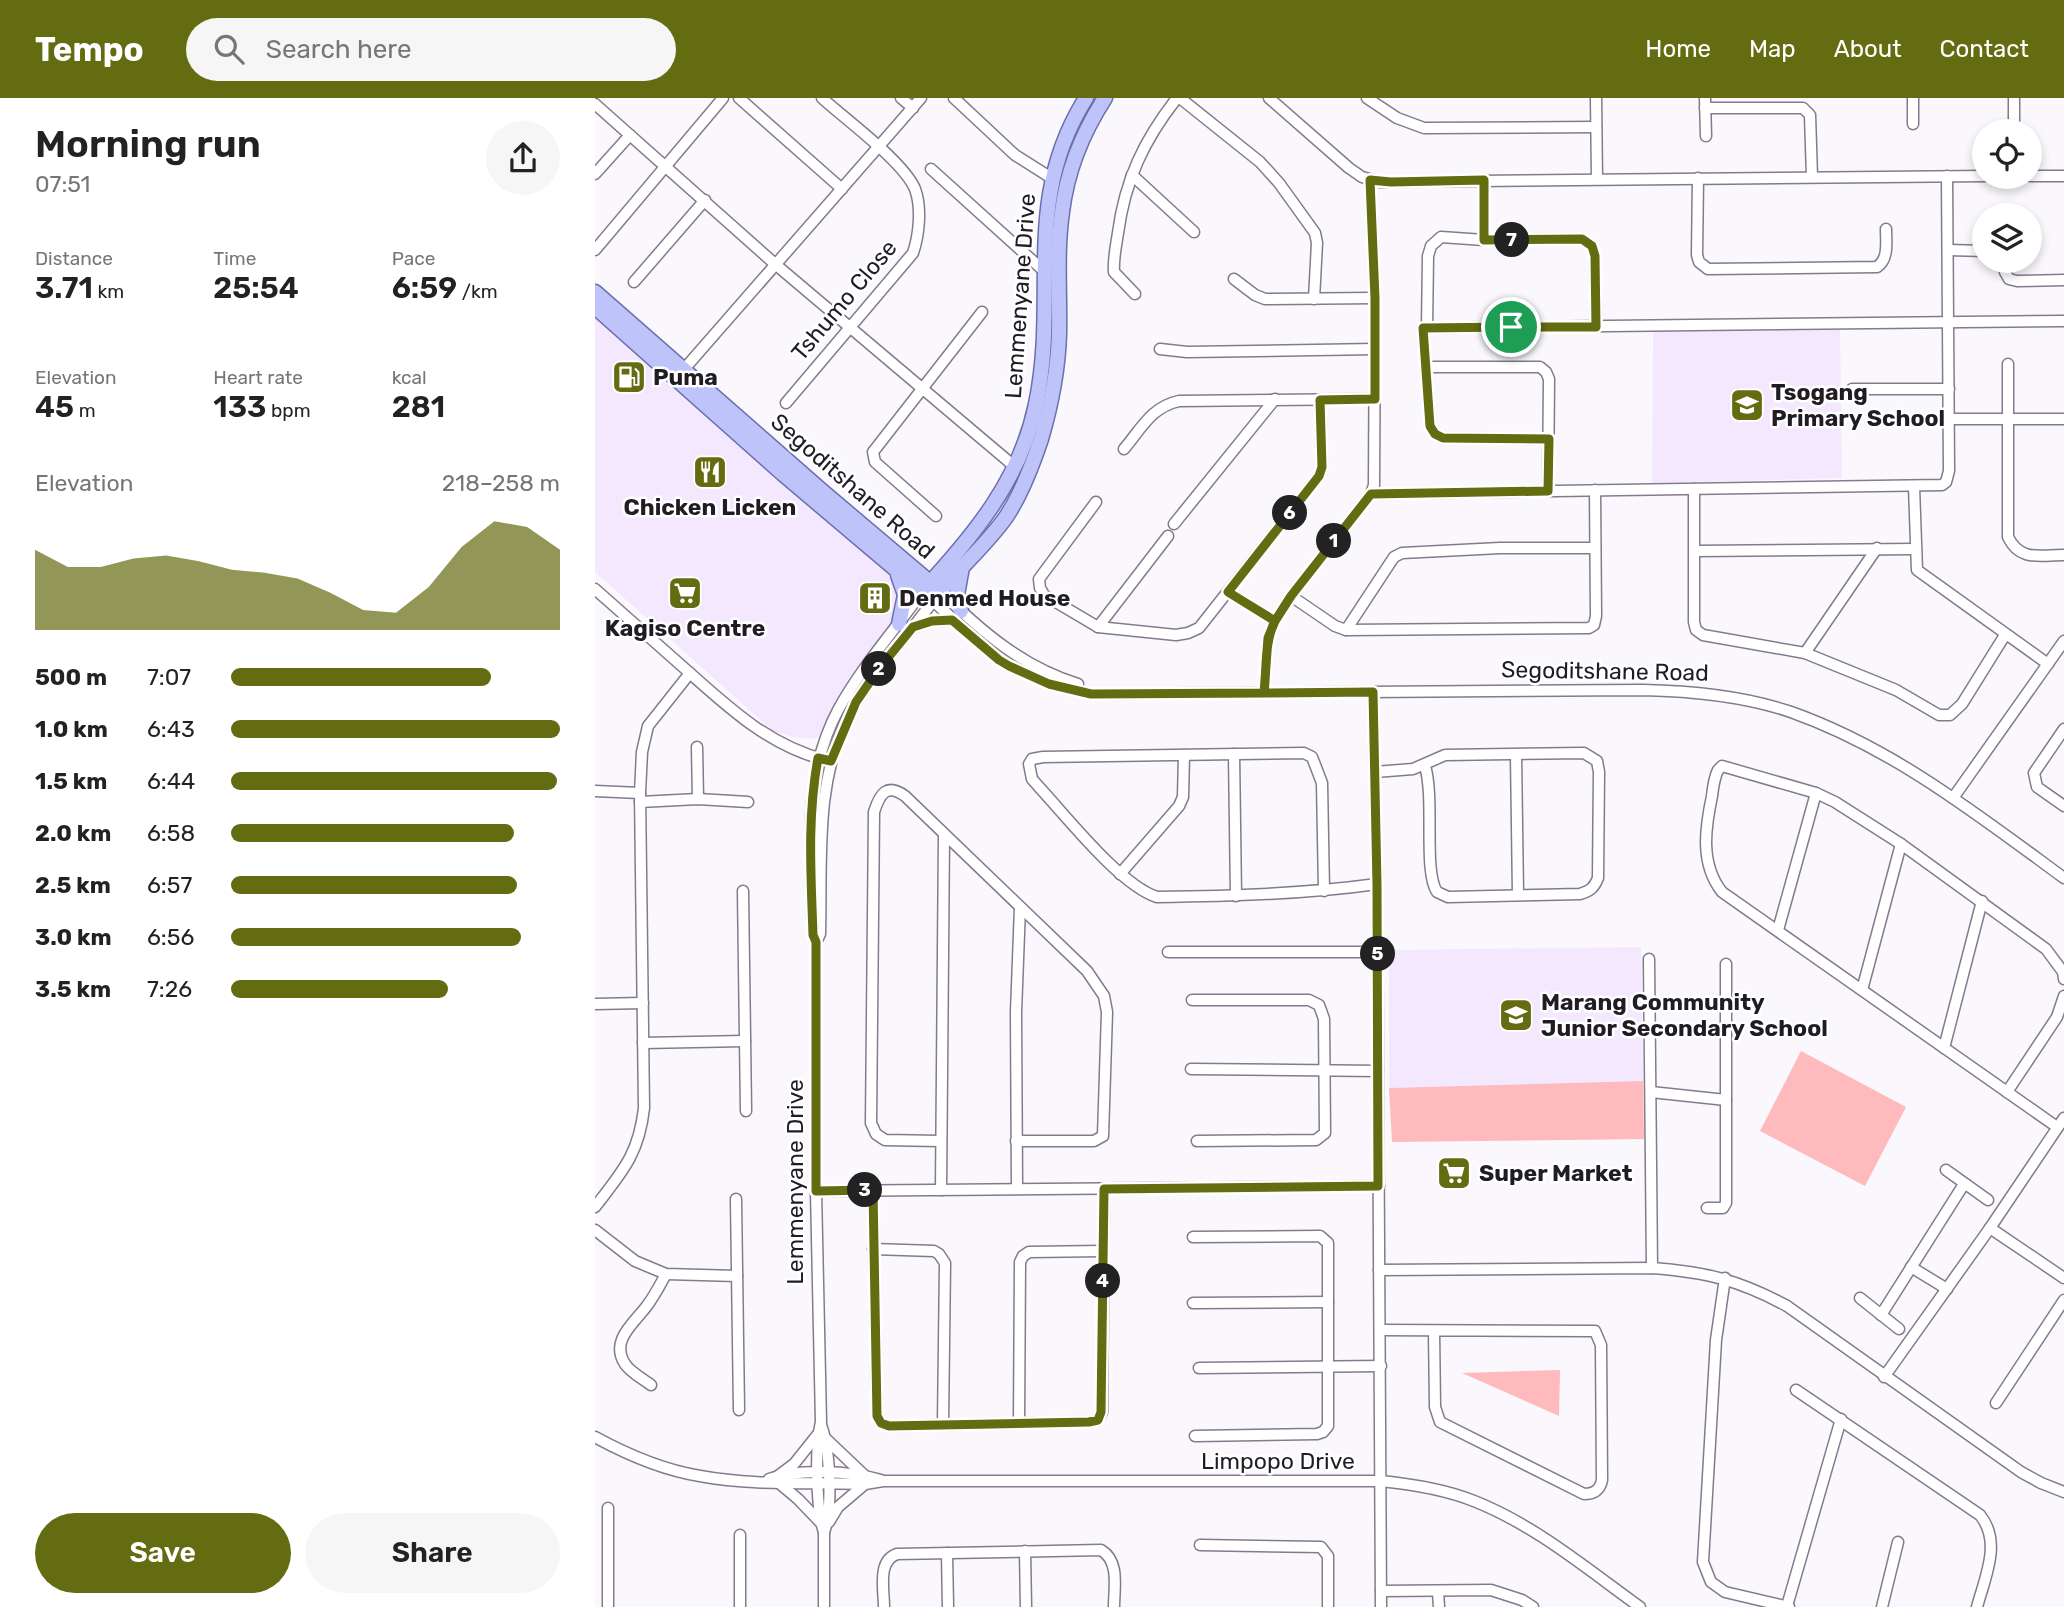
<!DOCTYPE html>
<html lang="en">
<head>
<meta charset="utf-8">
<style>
  body { margin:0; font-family:Rubik,sans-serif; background:#f6f6f6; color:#222; height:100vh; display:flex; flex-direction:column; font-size:26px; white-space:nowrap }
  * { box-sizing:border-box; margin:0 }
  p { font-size:23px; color:#767676 }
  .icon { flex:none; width:38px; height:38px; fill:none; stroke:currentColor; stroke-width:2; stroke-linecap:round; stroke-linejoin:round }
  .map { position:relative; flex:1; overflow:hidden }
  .panel { display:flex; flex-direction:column; background:#fff; width:595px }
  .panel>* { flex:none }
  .tools { position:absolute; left:1377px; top:21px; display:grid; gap:14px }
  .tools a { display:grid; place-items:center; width:70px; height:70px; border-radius:50%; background:#fff; box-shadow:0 4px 10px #0003; font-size:35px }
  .pin { position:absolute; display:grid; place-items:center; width:60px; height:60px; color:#fff; margin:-30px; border:4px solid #fff; border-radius:50%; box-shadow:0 2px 7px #0007 }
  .km { position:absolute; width:35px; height:35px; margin:-18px; border-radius:50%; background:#222; color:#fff; font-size:19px; line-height:35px; text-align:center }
  .round { display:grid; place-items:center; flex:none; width:74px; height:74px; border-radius:37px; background:#f6f6f6 }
  .summary { display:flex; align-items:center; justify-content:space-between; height:119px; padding:0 35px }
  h1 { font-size:38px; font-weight:600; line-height:52px }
  .figures { display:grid; grid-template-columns:repeat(3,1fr); gap:10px; height:119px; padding:7px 35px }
  .figures div { display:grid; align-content:center }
  .figures b { font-size:30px; font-weight:600 }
  .figures small { font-size:19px; font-weight:400 }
  .figures p { font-size:19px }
  .chart { height:196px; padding:14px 35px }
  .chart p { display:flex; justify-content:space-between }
  .chart svg { width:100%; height:126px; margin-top:7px; fill:#646c11; opacity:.7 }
  .cta { display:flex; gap:14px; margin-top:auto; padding:14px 35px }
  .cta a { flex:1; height:80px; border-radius:42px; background:#646c11; color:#fff; font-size:28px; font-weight:600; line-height:80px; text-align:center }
  .cta a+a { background:#f6f6f6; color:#222 }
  ul { padding:0 35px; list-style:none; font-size:23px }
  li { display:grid; grid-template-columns:112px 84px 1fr; align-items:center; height:52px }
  li i { height:18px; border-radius:9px; background:#646c11 }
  header { display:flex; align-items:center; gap:42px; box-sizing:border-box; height:98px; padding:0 35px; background:#646c11; color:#fff }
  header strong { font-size:33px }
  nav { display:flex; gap:38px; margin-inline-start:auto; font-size:24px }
  .search { width:490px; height:63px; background:#f6f6f6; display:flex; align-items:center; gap:18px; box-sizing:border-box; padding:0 24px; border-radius:38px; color:#767676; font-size:26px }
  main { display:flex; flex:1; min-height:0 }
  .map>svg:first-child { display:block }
</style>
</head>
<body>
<header>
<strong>Tempo</strong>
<div class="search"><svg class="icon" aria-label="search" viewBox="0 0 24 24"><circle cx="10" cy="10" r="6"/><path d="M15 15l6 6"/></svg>Search here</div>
<nav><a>Home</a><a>Map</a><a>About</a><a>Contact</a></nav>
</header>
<main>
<section class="panel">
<div class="summary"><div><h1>Morning run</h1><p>07:51</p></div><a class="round"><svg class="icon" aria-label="share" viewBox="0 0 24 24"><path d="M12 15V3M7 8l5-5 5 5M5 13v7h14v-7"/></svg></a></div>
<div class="figures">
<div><p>Distance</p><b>3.71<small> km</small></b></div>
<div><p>Time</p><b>25:54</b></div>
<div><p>Pace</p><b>6:59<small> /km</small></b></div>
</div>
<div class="figures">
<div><p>Elevation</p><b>45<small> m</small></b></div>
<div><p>Heart rate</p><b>133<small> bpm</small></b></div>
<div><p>kcal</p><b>281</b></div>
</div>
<div class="chart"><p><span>Elevation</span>218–258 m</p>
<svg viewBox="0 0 160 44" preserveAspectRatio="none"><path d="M0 44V16L10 22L20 22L30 19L40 18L50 20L60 23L70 24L80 26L90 31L100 37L110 38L120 29L130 15L140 6L150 8L160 16V44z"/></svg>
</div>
<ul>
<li><b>500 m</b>7:07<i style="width:79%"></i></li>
<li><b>1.0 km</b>6:43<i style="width:100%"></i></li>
<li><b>1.5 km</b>6:44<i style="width:99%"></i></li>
<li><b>2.0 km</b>6:58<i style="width:86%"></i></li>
<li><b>2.5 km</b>6:57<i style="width:87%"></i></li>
<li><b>3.0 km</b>6:56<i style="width:88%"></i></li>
<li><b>3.5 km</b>7:26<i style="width:66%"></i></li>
</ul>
<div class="cta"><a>Save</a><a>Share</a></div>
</section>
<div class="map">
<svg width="1469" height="1509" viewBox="0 0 1469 1509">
  <rect width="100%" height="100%" fill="#faf8fc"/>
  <g fill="#f4e8fe">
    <path d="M0 216 307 489 303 520 274 565 239 604 224 639 215 641 198 639 178 633 0 474Z"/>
    <path d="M1245 232 1247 380 1057 385 1058 234Z"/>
    <path d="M1046 849 1048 983 794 990V852Z"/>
  </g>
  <g fill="#febabd">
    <path d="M1206 953 1311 1009 1270 1088 1165 1033Z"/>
    <path d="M1048 983 1049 1041 797 1044 794 990Z"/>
    <path d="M965 1272 964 1318 867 1275Z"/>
  </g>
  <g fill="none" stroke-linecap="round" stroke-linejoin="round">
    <g stroke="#857a8d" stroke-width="13">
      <g id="minor">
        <path d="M144 0 247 91"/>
        <path d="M306 0 318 10"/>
        <path d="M359 0 420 57 458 81"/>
        <path d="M585 0 665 64 684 85 720 135 722 145 719 201"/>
        <path d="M674 0 754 70 767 79 785 84 1390 78"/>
        <path d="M772 0 802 20 829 30 1001 29"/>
        <path d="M1001 0 1002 81"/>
        <path d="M1110 0 1111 38"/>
        <path d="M1318 0V26"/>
        <path d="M1419 0V33"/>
        <path d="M0 6 180 166 419 368"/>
        <path d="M1110 10H1208L1215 17 1217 79"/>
        <path d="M336 71 449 173"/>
        <path d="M0 76 35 37"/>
        <path d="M537 77 599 134"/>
        <path d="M1435 78H1469"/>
        <path d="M1103 80 1102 157 1104 164 1113 171 1282 169C1294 161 1291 144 1291 131"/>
        <path d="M889 82V142"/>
        <path d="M0 152 128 0"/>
        <path d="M1353 152 1390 153"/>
        <path d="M1410 163V174L1414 181 1422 183 1469 182"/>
        <path d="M639 181 660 197 670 201 780 200"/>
        <path d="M39 184 110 102"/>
        <path d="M540 196 519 174C518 161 521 148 523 135 530 82 549 42 582 0"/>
        <path d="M832 230 833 158 836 148 846 139 889 142 987 141 997 148 1000 158 1001 229"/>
        <path d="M565 251 592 254 780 251"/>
        <path d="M1413 266V439C1425 464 1445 457 1469 457"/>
        <path d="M832 269H945L951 274 954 281 953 392"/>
        <path d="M84 277 326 0"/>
        <path d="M1257 291H1354"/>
        <path d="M191 305 318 155C324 137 327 110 320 91 309 64 250 21 227 0"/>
        <path d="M1354 321H1469"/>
        <path d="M954 341 848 340 840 336 835 328 828 230 1469 223"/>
        <path d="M529 351C546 331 556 309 584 303L780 301"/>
        <path d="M1319 389 1322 472 1453 566"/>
        <path d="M1099 391V524L1101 532 1108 537 1210 555 1301 592 1344 617H1355L1367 606 1410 537"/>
        <path d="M776 396 1347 387 1351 384 1354 373 1352 78"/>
        <path d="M501 404 444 481 445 490 449 497 503 529 581 537 593 535 604 530 724 378 727 369 725 302"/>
        <path d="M341 418 280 364 278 354 387 214"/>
        <path d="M579 426 680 301"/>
        <path d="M1100 453 1320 451"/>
        <path d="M0 491C29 517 59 543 88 569 132 608 172 647 230 662"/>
        <path d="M345 493C386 533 427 569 483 586"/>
        <path d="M633 494 680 523"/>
        <path d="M696 498 740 528 751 532 994 530 999 527 1001 518 1000 392"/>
        <path d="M319 529 337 523 357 522"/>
        <path d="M503 529 573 438"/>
        <path d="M751 532 799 459 807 455 905 450H1000"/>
        <path d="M1210 555 1282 450"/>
        <path d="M778 594 782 786 786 1509"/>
        <path d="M669 595 673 540 680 523 696 498 776 396 779 387 780 200 775 82"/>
        <path d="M1469 631 1439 675 1442 689 1469 708"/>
        <path d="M102 649 103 701"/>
        <path d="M639 656 641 798"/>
        <path d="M921 657 923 796"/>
        <path d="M780 674 818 671 850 657 989 655 1002 663 1004 674 1003 780C999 790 995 793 985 796L853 799 842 794C828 773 840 701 830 668"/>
        <path d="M0 693 45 695"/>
        <path d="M1358 700 1469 543"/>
        <path d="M45 704 103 701 153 704"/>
        <path d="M525 776 584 708 588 699 589 657"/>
        <path d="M148 793 151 1013"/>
        <path d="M729 793 727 685 717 659 709 655 448 659 437 661 434 666 437 681 444 689C472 719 525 787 562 799 636 798 709 796 782 786"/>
        <path d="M1183 832 1221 695"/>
        <path d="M219 838C216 819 217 799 216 779 214 721 215 665 243 612 266 570 298 534 327 494"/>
        <path d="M573 854H783"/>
        <path d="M1054 861 1057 1170"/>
        <path d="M1267 892 1306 746"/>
        <path d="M597 902H714L724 907 729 921 730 1035 721 1042 602 1043"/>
        <path d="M0 906 48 905"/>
        <path d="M48 945 150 943"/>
        <path d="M1349 950 1387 803"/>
        <path d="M596 971 783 973"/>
        <path d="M1056 994 1131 1002"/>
        <path d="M1412 994 1462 919 1469 898"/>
        <path d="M1462 1029 1127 794C1105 766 1110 731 1117 698 1118 689 1119 680 1123 672L1127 668 1221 695 1240 704 1306 746 1451 851 1468 874 1469 881"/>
        <path d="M345 1043 290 1042 281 1036 276 1025 279 714C285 695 292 685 310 698L492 873 509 898 512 914 508 1038 499 1043H421"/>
        <path d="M1351 1072 1393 1102"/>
        <path d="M422 1090 421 914 425 809"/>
        <path d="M278 1092 282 1318 286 1325 294 1328 494 1324 503 1322 507 1314 509 1091"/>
        <path d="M346 1092 349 736"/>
        <path d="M221 1093 784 1088"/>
        <path d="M141 1101 144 1312"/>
        <path d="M0 1109C27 1074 44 1056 49 1010L45 695 47 654 53 628 95 575"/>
        <path d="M1112 1110H1128L1131 1105V866"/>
        <path d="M1395 1130 1469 1180"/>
        <path d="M0 1132 40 1163 71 1176 142 1178"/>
        <path d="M598 1139 725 1138 733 1145V1328L728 1334 722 1336 600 1338"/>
        <path d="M278 1151 339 1153 344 1156 350 1165 348 1326"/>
        <path d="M1316 1169 1352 1191"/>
        <path d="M784 1172 1057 1170C1111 1174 1144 1182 1192 1208L1426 1374 1446 1385 1469 1394"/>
        <path d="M1130 1180 1121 1242 1108 1464 1116 1484 1130 1494 1194 1509"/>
        <path d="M1265 1200 1304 1231"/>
        <path d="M598 1205 733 1204"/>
        <path d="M1286 1217 1369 1086"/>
        <path d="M786 1232 1000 1233 1006 1247 1007 1382C1005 1392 999 1396 989 1396L845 1324 840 1309 839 1233"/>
        <path d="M604 1270 786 1268"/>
        <path d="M1289 1279 1395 1130 1469 1020"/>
        <path d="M56 1287C48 1281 35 1274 30 1266 15 1243 38 1226 51 1209 59 1199 65 1187 71 1176"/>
        <path d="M1201 1292 1385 1417C1407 1444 1390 1479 1382 1509"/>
        <path d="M1401 1305 1469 1202"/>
        <path d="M424 1325 425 1164 428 1158 434 1154 508 1153"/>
        <path d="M226 1327C235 1350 238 1411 229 1434V1509"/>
        <path d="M0 1339C33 1357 68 1372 105 1378 159 1388 215 1384 270 1386L288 1383H785C816 1386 849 1391 879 1403 940 1427 992 1471 1045 1509"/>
        <path d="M231 1341 270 1378"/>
        <path d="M183 1378 199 1366 223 1336"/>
        <path d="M174 1381C204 1370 255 1373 286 1382"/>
        <path d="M184 1385 203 1401 227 1426"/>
        <path d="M13 1410V1509"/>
        <path d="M234 1424 243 1409 270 1386"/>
        <path d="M229 1434C221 1412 220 1348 226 1324L221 1093V844L225 836C227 763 219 682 255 615 278 574 311 541 338 503L404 562 454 586 496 596 1048 592C1098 593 1149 598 1196 614 1298 650 1383 717 1469 780"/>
        <path d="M145 1437V1509"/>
        <path d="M605 1447 726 1449 733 1458V1509"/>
        <path d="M430 1453 431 1509"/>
        <path d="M352 1455 353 1509"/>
        <path d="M786 1493 896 1492 927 1502 938 1509"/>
        <path d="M843 1494 844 1509"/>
        <path d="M1192 1508 1246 1321"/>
        <path d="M289 1509C289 1491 282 1463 302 1456L506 1452C525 1463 519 1490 519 1509"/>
        <path d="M1287 1509 1303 1444"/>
      </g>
    </g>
    <g stroke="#6b70ac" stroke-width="17">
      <g id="major">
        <path d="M0 194 227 393 343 491"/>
        <path d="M0 209 188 376 338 503C360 473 390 449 411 419 427 395 437 368 446 341 456 307 463 272 464 236 465 196 461 155 467 114 472 73 488 34 510 0"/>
        <path d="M303 477 310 497 304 526"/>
        <path d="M327 494C378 437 425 384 441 306 464 197 426 103 491 0"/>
        <path d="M366 513 362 497 367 469"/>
      </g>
    </g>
    <use href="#minor" stroke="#fff" stroke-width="10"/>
    <use href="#major" stroke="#bec4fa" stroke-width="14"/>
  </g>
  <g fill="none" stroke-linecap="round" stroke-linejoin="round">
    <g stroke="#fff" stroke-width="14">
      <path id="route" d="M916 229 828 230 835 328 840 336 848 340 954 341 953 393 776 396 696 498 680 523 673 540 669 595 496 596 454 586 414 568 404 562 357 522 337 523 318 529 283 572 261 604 236 663 223 660C212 720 216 776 218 837L221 844V1093L278 1092 282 1318 286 1325 294 1328 494 1324 503 1322 506 1314 509 1091 783 1088 782 786 778 594 669 595C672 570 669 545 680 523L633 494 724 378 727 369 725 302 780 301V200L775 82 796 84 889 82V142L987 141 997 148 1000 158 1001 229H916"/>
    </g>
    <use href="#route" stroke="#646c11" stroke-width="9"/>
  </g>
  <defs>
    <g id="fuel-square" transform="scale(1.75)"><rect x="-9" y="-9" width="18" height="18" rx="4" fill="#646c11" stroke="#fff"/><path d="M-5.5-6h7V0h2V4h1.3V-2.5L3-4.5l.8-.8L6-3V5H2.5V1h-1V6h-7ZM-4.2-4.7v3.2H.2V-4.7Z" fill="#fff"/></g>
    <g id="school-square" transform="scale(1.75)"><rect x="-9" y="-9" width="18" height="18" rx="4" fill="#646c11" stroke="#fff"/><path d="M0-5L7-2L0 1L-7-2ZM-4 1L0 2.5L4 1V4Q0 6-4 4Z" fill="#fff"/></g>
    <g id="restaurant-square" transform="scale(1.75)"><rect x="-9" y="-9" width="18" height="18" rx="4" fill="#646c11" stroke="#fff"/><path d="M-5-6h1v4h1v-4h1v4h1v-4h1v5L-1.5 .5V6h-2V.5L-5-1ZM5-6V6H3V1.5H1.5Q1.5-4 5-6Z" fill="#fff"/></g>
    <g id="supermarket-square" transform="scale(1.75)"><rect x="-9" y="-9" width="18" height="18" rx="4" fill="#646c11" stroke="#fff"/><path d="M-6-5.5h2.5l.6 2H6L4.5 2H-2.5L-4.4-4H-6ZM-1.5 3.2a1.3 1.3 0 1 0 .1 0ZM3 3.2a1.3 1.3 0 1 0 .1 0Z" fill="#fff"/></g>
    <g id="building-square" transform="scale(1.75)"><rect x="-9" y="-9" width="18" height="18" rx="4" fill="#646c11" stroke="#fff"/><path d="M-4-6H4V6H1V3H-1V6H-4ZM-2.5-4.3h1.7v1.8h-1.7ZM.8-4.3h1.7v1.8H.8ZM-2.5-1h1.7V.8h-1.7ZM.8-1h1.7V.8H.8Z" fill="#fff"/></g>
  </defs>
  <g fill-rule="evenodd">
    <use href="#fuel-square" x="34" y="279"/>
    <use href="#school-square" x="1152" y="307"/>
    <use href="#restaurant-square" x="115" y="374"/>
    <use href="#supermarket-square" x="90" y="495"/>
    <use href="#building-square" x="280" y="500"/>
    <use href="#school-square" x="921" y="917"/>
    <use href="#supermarket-square" x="859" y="1075"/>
  </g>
  <g text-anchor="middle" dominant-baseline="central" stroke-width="5" stroke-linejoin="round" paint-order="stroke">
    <g font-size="23" fill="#201c23" stroke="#fff">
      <text transform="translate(425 198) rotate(-86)">Lemmenyane Drive</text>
      <text transform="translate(249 202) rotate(-50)">Tshumo Close</text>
      <text transform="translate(258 388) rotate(41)">Segoditshane Road</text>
      <text transform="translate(1010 573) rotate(1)">Segoditshane Road</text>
      <text transform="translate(200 1084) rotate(-90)">Lemmenyane Drive</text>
      <text x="683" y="1363">Limpopo Drive</text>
    </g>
    <g font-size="23" font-weight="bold" fill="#201c23" stroke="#fff" text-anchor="start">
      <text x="58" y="279">Puma</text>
      <text x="1176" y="294">Tsogang<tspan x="1176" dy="26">Primary School</tspan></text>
      <text x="115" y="409" text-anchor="middle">Chicken Licken</text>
      <text x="304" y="500">Denmed House</text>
      <text x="90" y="530" text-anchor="middle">Kagiso Centre</text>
      <text x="946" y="904">Marang Community<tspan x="946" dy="26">Junior Secondary School</tspan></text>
      <text x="884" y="1075">Super Market</text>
    </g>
  </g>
</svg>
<div class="tools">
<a><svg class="icon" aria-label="locate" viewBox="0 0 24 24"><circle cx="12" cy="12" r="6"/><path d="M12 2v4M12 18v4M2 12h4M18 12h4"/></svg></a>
<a><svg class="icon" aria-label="layers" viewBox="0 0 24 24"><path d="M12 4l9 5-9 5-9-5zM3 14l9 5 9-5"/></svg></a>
</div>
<div class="pin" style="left:916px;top:229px;background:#1e9e55"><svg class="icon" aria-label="arrive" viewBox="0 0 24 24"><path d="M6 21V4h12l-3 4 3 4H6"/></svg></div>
<b class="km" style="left:739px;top:443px">1</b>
<b class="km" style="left:284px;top:571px">2</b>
<b class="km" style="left:270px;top:1092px">3</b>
<b class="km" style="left:508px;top:1183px">4</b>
<b class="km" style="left:783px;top:856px">5</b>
<b class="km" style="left:695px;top:415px">6</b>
<b class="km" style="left:917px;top:142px">7</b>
</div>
</main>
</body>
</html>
